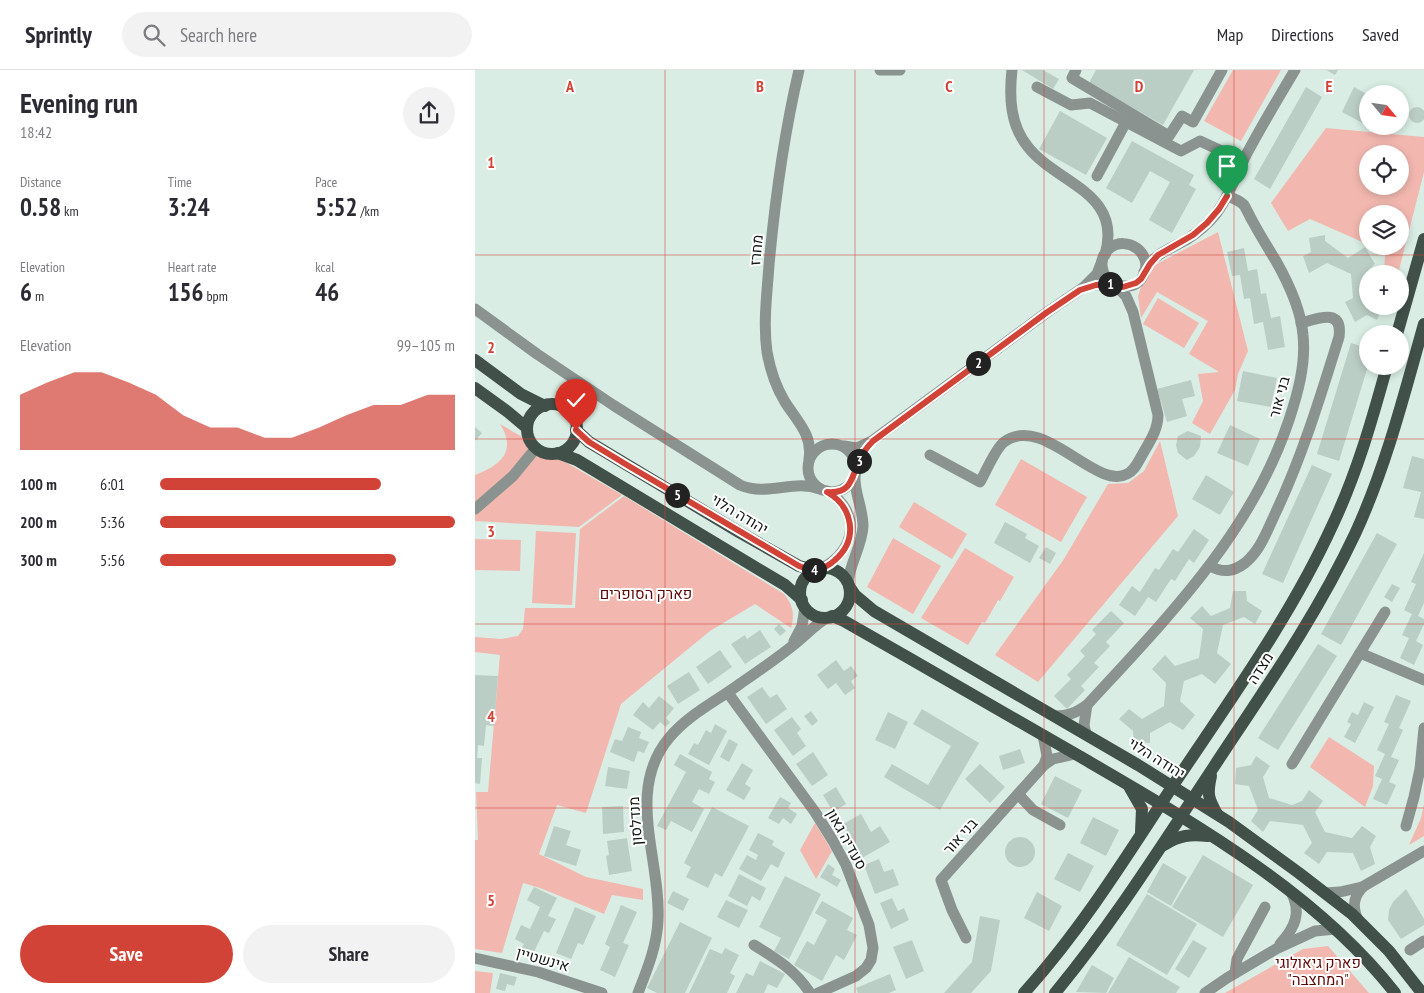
<!DOCTYPE html>
<html lang="en">
<head>
<meta charset="utf-8">
<style>
  body { margin:0; font-family:"PT Sans Narrow",Heebo,sans-serif; background:#f2f2f3; color:#2b2b33; height:100vh; display:flex; flex-direction:column; font-size:19px; white-space:nowrap }
  * { box-sizing:border-box; margin:0 }
  p { font-size:16px; color:#7c7c81 }
  .icon { flex:none; width:28px; height:28px; fill:none; stroke:currentColor; stroke-width:2; stroke-linecap:round; stroke-linejoin:round }
  .map { position:relative; flex:1; overflow:hidden }
  .sheet { display:flex; flex-direction:column; background:#fff; width:475px }
  .sheet>* { flex:none }
  .needle { width:32px; rotate:119deg }
  .buttons { position:absolute; left:884px; top:15px; display:grid; gap:10px }
  .buttons a { display:grid; place-items:center; width:50px; height:50px; border-radius:50%; background:#fff; box-shadow:0 2px 8px #0003; font-size:25px }
  .pin { position:absolute; display:grid; place-items:center; width:42px; height:42px; color:#fff; margin:-51px -21px; border-radius:50% 50% 50% 0; rotate:-45deg; box-shadow:0 0 5px #0007 }
  .pin .icon { rotate:45deg }
  .km { position:absolute; width:25px; height:25px; margin:-12px; border-radius:50%; background:#222; color:#fff; font-size:14px; line-height:25px; text-align:center }
  .round { display:grid; place-items:center; flex:none; width:52px; height:52px; border-radius:26px; background:#f2f2f3 }
  .overview { display:flex; align-items:center; justify-content:space-between; height:85px; padding:0 20px }
  h1 { font-size:28px; font-weight:700; line-height:38px }
  .stats { display:grid; grid-template-columns:repeat(3,1fr); gap:8px; height:85px; padding:5px 20px }
  .stats div { display:grid; align-content:center }
  .stats b { font-size:25px; font-weight:700 }
  .stats small { font-size:14px; font-weight:400 }
  .stats p { font-size:14px }
  .chart { height:140px; padding:10px 20px }
  .chart p { display:flex; justify-content:space-between }
  .chart svg { width:100%; height:90px; margin-top:5px; fill:#d14337; opacity:.7 }
  .primary-button { display:flex; gap:10px; margin-top:auto; padding:10px 20px }
  .primary-button a { flex:1; height:58px; border-radius:30px; background:#d14337; color:#fff; font-size:20px; font-weight:700; line-height:58px; text-align:center }
  .primary-button a+a { background:#f2f2f3; color:#2b2b33 }
  ul { padding:0 20px; list-style:none; font-size:16px }
  li { display:grid; grid-template-columns:80px 60px 1fr; align-items:center; height:38px }
  li i { height:12px; border-radius:6px; background:#d14337 }
  header { display:flex; align-items:center; gap:30px; box-sizing:border-box; height:70px; padding:0 25px; background:#fff; border-bottom:1px solid #e1e1e2 }
  header strong { font-size:24px }
  nav { display:flex; gap:28px; margin-inline-start:auto; font-size:18px }
  .search { width:350px; height:45px; background:#f2f2f3; display:flex; align-items:center; gap:12px; box-sizing:border-box; padding:0 18px; border-radius:28px; color:#7c7c81; font-size:19px }
  main { display:flex; flex:1; min-height:0 }
  .map>svg:first-child { display:block }
</style>
</head>
<body>
<header>
<strong>Sprintly</strong>
<div class="search"><svg class="icon" aria-label="search" viewBox="0 0 24 24"><circle cx="10" cy="10" r="6"/><path d="M15 15l6 6"/></svg>Search here</div>
<nav><a>Map</a><a>Directions</a><a>Saved</a></nav>
</header>
<main>
<section class="sheet">
<div class="overview"><div><h1>Evening run</h1><p>18:42</p></div><a class="round"><svg class="icon" aria-label="share" viewBox="0 0 24 24"><path d="M12 15V3M7 8l5-5 5 5M5 13v7h14v-7"/></svg></a></div>
<div class="stats">
<div><p>Distance</p><b>0.58<small> km</small></b></div>
<div><p>Time</p><b>3:24</b></div>
<div><p>Pace</p><b>5:52<small> /km</small></b></div>
</div>
<div class="stats">
<div><p>Elevation</p><b>6<small> m</small></b></div>
<div><p>Heart rate</p><b>156<small> bpm</small></b></div>
<div><p>kcal</p><b>46</b></div>
</div>
<div class="chart"><p><span>Elevation</span>99–105 m</p>
<svg viewBox="0 0 160 44" preserveAspectRatio="none"><path d="M0 44V17L10 11L20 6L30 6L40 11L50 17L60 27L70 33L80 33L90 38L100 38L110 33L120 27L130 22L140 22L150 17L160 17V44z"/></svg>
</div>
<ul>
<li><b>100 m</b>6:01<i style="width:75%"></i></li>
<li><b>200 m</b>5:36<i style="width:100%"></i></li>
<li><b>300 m</b>5:56<i style="width:80%"></i></li>
</ul>
<div class="primary-button"><a>Save</a><a>Share</a></div>
</section>
<div class="map">
<svg width="949" height="923" viewBox="0 0 949 923">
  <rect width="100%" height="100%" fill="#d9ede4"/>
  <g fill="#f2b8af" fill-rule="evenodd">
    <path d="M758 0H806L766 71 729 51Z"/>
    <path d="M851 58 949 67V102L923 204H909L910 185 896 176H925V144H892V174L835 149 813 161 796 133ZM892 84H925V116H892Z"/>
    <path d="M743 162 773 281 763 304 760 320 735 364 717 353 728 331 723 304 744 302 714 284 733 251 682 222 666 248 663 226 668 211 680 195Z"/>
    <path d="M683 228 724 253 709 278 668 254Z"/>
    <path d="M25 354 147 425 104 457 0 451V405C26 395 42 381 25 354Z"/>
    <path d="M685 371 703 446 563 612 520 585 589 489 633 414 653 413 669 401Z"/>
    <path d="M546 389 612 427 586 472 520 435Z"/>
    <path d="M149 426 309 524C318 535 320 544 316 558L280 534 235 561 146 634 111 743 82 735 64 784 111 807 168 819V830L137 825 129 844 65 818 48 813 27 883 0 879V770H3L1 722H13L25 585 0 582V567L26 569 43 566 48 559 50 538H100L105 459Z"/>
    <path d="M439 432 492 464 477 489 424 457Z"/>
    <path d="M61 461 101 463 97 535 57 533Z"/>
    <path d="M418 468 466 496 438 544 392 517Z"/>
    <path d="M0 469 46 470 45 501 0 500Z"/>
    <path d="M490 478 539 507 525 531 523 530 510 553 507 552 493 575 446 548Z"/>
    <path d="M854 667 899 696 898 716 890 737 835 697Z"/>
    <path d="M949 734V766L934 775 946 748Z"/>
    <path d="M340 753 357 781 341 809 325 780Z"/>
    <path d="M853 876 894 923H750L828 879Z"/>
    <path d="M0 901 18 903 15 923H0Z"/>
  </g>
  <g fill="#bbcec6">
    <path d="M547 0H568L584 9 578 19Z"/>
    <path d="M621 0H719L688 55 614 13Z"/>
    <path d="M851 0H863L860 5Z"/>
    <path d="M831 17 847 27 795 119 779 109Z"/>
    <path d="M879 17 892 24V52L891 55 867 42Z"/>
    <circle cx="942" cy="45" r="8"/>
    <path d="M585 41 632 68 611 105 564 79Z"/>
    <path d="M657 71 719 105 714 115 721 119 697 163 674 150 695 112 675 101 657 133 631 118Z"/>
    <path d="M850 165V171L873 188 890 177 900 194 893 200 892 236H908L902 250 892 245 880 252 870 232 878 228 876 204 852 193 834 203 828 186 836 182 834 168Z"/>
    <path d="M769 178 773 201 782 199 786 224 791 223 796 248 805 246 810 277 793 280 788 252 779 254 775 228 769 229 765 205 757 206 752 182Z"/>
    <path d="M876 273 892 278 893 296 864 391 842 384Z"/>
    <path d="M768 301 802 308 796 337 762 331Z"/>
    <path d="M716 310 720 326 707 329 712 346 692 352 682 319Z"/>
    <path d="M755 355 785 369 773 396 742 383Z"/>
    <path d="M0 357 7 363 0 371Z"/>
    <path d="M713 361 726 366 725 377 719 386 712 390 703 383 701 375 703 366Z"/>
    <path d="M937 386 949 389V449L939 447 946 422 928 418Z"/>
    <path d="M837 395 857 404 808 513 787 504Z"/>
    <path d="M731 405 759 422 745 445 717 429Z"/>
    <path d="M530 452 552 464 550 468 564 476 555 493 519 473Z"/>
    <path d="M719 459 734 470 719 493 714 489 700 511 696 509 681 532 673 527 660 546 644 535 657 516 665 522 680 498 684 500 698 479 703 482Z"/>
    <path d="M902 463 922 474 866 575 846 564Z"/>
    <path d="M571 477 581 483 575 494 564 488Z"/>
    <path d="M949 483V533L943 546 949 549V554L941 571 948 575 939 595 925 588 934 568 927 565 937 544 929 540 941 514 936 512Z"/>
    <path d="M917 514 925 518 917 532 909 527Z"/>
    <path d="M758 521H771L772 531 787 541 780 554 769 547 748 555 742 583 756 594 740 614 727 604 709 611 705 631 720 645 708 660 695 652 675 663V673L659 672 658 661 644 649 654 639 667 649 689 636 691 613 677 599 690 585 700 596 724 588 728 559 715 548 727 536 736 546 755 538Z"/>
    <path d="M636 541 649 553 631 572 635 576 619 593 624 597 606 616 610 620 592 639 579 626 596 609 592 605 610 586 605 581 621 564 617 560Z"/>
    <path d="M304 554 311 561 305 566 299 559Z"/>
    <path d="M285 560 296 577 270 594 256 574 270 565 272 569Z"/>
    <path d="M843 574 862 586 803 680 783 668Z"/>
    <path d="M245 580 257 597 233 614 221 597Z"/>
    <path d="M361 590 369 601 376 596 383 606 376 611 380 618 370 625 361 613 353 619 342 605Z"/>
    <path d="M214 602 225 620 203 634 192 616Z"/>
    <path d="M0 605 23 606 19 656 11 655 9 676 3 675 2 688H7L5 714 0 713Z"/>
    <path d="M287 617 295 628 302 624 312 639 291 654 272 627Z"/>
    <path d="M921 625 936 631 924 658 928 660 916 687 924 690 914 712 921 715 912 735 898 729 907 709 900 706 910 684 902 680 914 654 909 652Z"/>
    <path d="M184 626 199 638 191 648 195 652 191 657 185 652 178 660 158 645 168 632 174 638Z"/>
    <path d="M889 632 899 637 880 673 869 667 876 654 872 652 877 642 883 645Z"/>
    <path d="M447 639 504 673 465 740 409 707 417 694 453 715 476 676 438 654Z"/>
    <path d="M336 641 343 651 337 656 329 646Z"/>
    <path d="M413 642 433 652 420 679 400 670Z"/>
    <path d="M317 647 326 659 322 663 331 676 318 686 299 660Z"/>
    <path d="M240 654 252 661 234 695 213 684 219 673 223 675 231 660 236 663Z"/>
    <path d="M153 657 166 662 164 668 174 672 169 683 163 681 159 692 135 682 140 669 147 671Z"/>
    <path d="M254 669 263 674 254 692 245 687Z"/>
    <path d="M545 679 550 693 528 700 524 686Z"/>
    <path d="M338 682 353 705 337 716 321 694Z"/>
    <path d="M205 684 237 702 234 709 240 712 234 724 224 719 217 732 229 739 217 762 196 751 191 760 182 756 211 702 199 695Z"/>
    <path d="M781 686 795 696 788 707 794 728 817 735 827 731 834 720 848 731 840 742 850 762 877 768 887 756 901 766 895 777 900 794 886 801 878 783 852 782 844 794 829 783 837 773 828 755 795 751 788 762 776 751 783 740 774 716 760 714 761 698 776 695Z"/>
    <path d="M267 693 278 700 270 714 276 718 269 730 251 720Z"/>
    <path d="M505 694 530 717 515 733 490 709Z"/>
    <path d="M133 697 155 701 152 719 130 716Z"/>
    <path d="M580 706 607 720 593 748 566 734Z"/>
    <path d="M361 717 371 734 358 742 348 725Z"/>
    <path d="M305 727 316 733 313 738 322 744 316 754 308 748 304 754 293 748Z"/>
    <path d="M148 736 149 762 128 764 127 737Z"/>
    <path d="M237 737 274 756 247 807 240 803 233 818 211 807 216 797 209 793Z"/>
    <path d="M386 744 396 762 405 756 415 772 387 788 368 754Z"/>
    <path d="M618 747 644 760 631 786 605 773Z"/>
    <path d="M79 756 96 761 91 775 106 780 101 796 69 786Z"/>
    <path d="M283 763 299 771 297 775 310 783 303 798 296 794 286 811 264 799 272 785 281 790 283 785 274 780Z"/>
    <circle cx="545" cy="782" r="15"/>
    <path d="M152 768 157 801 134 805 131 786 134 785 132 771Z"/>
    <path d="M593 783 619 796 605 822 579 809Z"/>
    <path d="M728 785 778 815 748 867 697 837Z"/>
    <path d="M404 789 409 802 418 799 424 815 400 824 389 795Z"/>
    <path d="M688 793 712 807 696 836 672 822Z"/>
    <path d="M353 794 360 799 357 805 366 810 362 817 345 807Z"/>
    <path d="M264 804 291 818 285 831 277 826 272 836 253 826Z"/>
    <path d="M310 806 346 824 314 889 299 881 306 868 284 857Z"/>
    <path d="M59 817 82 828 73 846 81 849 74 863 69 861 58 884 46 879 49 874 40 869 46 855 55 859 65 837 52 830Z"/>
    <path d="M931 819 949 849V855L926 869 913 850 914 840 918 832Z"/>
    <path d="M198 821 214 829 208 841 192 833Z"/>
    <path d="M562 822 587 836 574 861 549 848Z"/>
    <path d="M672 824 722 854 692 905 641 875Z"/>
    <path d="M417 828 423 841 429 838 434 850 416 859 405 833Z"/>
    <path d="M251 830 273 840 264 858 242 847Z"/>
    <path d="M347 831 378 848 372 860 382 865 369 890 361 885 347 911 319 895 332 871 339 875 352 850 340 843Z"/>
    <path d="M146 835 162 842 148 873 154 875 140 907 125 900 135 877 130 874Z"/>
    <path d="M100 837 121 846 108 875 103 873 96 889 81 883Z"/>
    <path d="M505 846 525 850 516 901 496 923H469L497 892Z"/>
    <path d="M205 852 237 868 210 923H182L172 918Z"/>
    <path d="M437 870 449 901 431 909 418 877Z"/>
    <path d="M718 870 732 878 714 908 700 899Z"/>
    <path d="M250 878 264 885 255 903 260 906 252 923H214L235 879 247 884Z"/>
    <path d="M654 887 705 917 701 923H633Z"/>
    <path d="M285 891 310 904 302 918 293 914 289 923H261L271 903 278 906Z"/>
    <path d="M617 895 639 908 631 923 601 922Z"/>
    <path d="M25 903 42 907 39 916 32 914 30 921 21 919Z"/>
    <path d="M415 904 421 920 414 923H383L381 918Z"/>
  </g>
  <g fill="none" stroke-linecap="round" stroke-linejoin="round">
    <g stroke="#8b9390" stroke-width="11">
      <path d="M324 0C309 64 300 129 294 195 292 224 288 253 292 282 295 299 301 317 310 332 322 351 338 365 334 389"/>
      <path d="M405 0H425"/>
      <path d="M537 0C534 27 535 55 553 77 582 114 648 122 630 185"/>
      <path d="M601 0 597 8 694 66 707 46 718 52 747 0"/>
      <path d="M562 17 596 35 615 33 706 81 725 71 768 91"/>
      <path d="M622 106 651 52"/>
      <path d="M669 202C678 184 695 179 711 170 722 163 732 155 740 145 753 129 759 109 768 91 784 60 802 30 820 0"/>
      <path d="M609 217C617 215 624 214 632 214 647 214 660 223 669 204 678 183 652 165 635 178 622 188 626 206 638 214"/>
      <path d="M0 239 62 284 138 335 265 415C293 427 318 409 345 419"/>
      <circle cx="357" cy="398" r="24"/>
      <path d="M369 376 382 378 397 371 571 243 609 217 622 204 627 191"/>
      <path d="M455 385 505 412C511 402 520 379 529 372 568 343 621 421 652 404 659 401 662 394 666 387 673 374 683 361 683 345L658 242 651 226 641 216"/>
      <path d="M0 439 38 406 61 378"/>
      <path d="M735 496C748 503 758 502 770 493 785 481 792 461 800 444 827 387 845 328 864 267 868 238 844 248 826 253"/>
      <path d="M347 498C381 481 387 442 352 421"/>
      <path d="M373 512C375 493 387 476 388 456 388 438 379 423 380 406"/>
      <path d="M319 571 327 556 330 537"/>
      <path d="M885 583 949 610"/>
      <path d="M253 623 340 742 358 771 371 795 394 855 398 878 396 890 391 898 381 906 343 923"/>
      <path d="M579 646C593 646 601 643 612 635 691 549 776 464 814 350 823 323 831 294 828 265 826 239 814 214 801 191 793 178 785 165 778 152 775 147 772 140 769 135 765 131 758 128 752 126"/>
      <path d="M611 664 609 655 612 635"/>
      <path d="M568 665 572 686 569 695"/>
      <path d="M817 694 910 542"/>
      <path d="M543 724 558 740 585 755"/>
      <path d="M931 756 939 727 945 699 949 658"/>
      <path d="M850 823 865 822 887 817"/>
      <path d="M883 850C877 837 878 826 889 816L949 781"/>
      <path d="M491 868 477 840 466 810 569 695 578 689 600 684"/>
      <path d="M805 874C820 858 827 842 816 822"/>
      <path d="M279 875C302 889 321 901 335 923"/>
      <path d="M935 880 949 871"/>
      <path d="M0 888 63 902 127 923"/>
      <path d="M760 903 762 889 790 837"/>
      <path d="M163 923C172 900 182 876 183 850 186 789 150 721 194 668 214 644 242 631 266 613 285 600 304 587 321 573 332 564 341 554 353 547"/>
      <path d="M730 923 752 908 801 879 840 861 861 859"/>
    </g>
    <g stroke="#42504a" stroke-width="12">
      <path d="M922 264 949 169"/>
      <path d="M0 290 46 324 70 336"/>
      <path d="M0 318 33 342 52 358"/>
      <circle cx="77" cy="359" r="25"/>
      <path d="M101 360 114 372 264 462 324 496 340 500"/>
      <path d="M83 383 102 390 310 515 327 530"/>
      <circle cx="350" cy="523" r="25"/>
      <path d="M374 516 380 525 399 541 663 695 754 752 824 803 877 844 914 881 947 923"/>
      <path d="M357 546 369 551C450 597 531 644 611 690 719 753 842 823 920 923"/>
      <path d="M736 706C732 724 733 728 742 744"/>
      <path d="M655 718 667 739 666 762"/>
      <path d="M689 775C704 765 716 764 733 766"/>
      <path d="M549 923C606 860 652 786 699 714 755 630 816 546 858 454 882 403 897 350 912 296"/>
      <path d="M580 923C638 853 687 775 738 698 788 622 841 547 880 464 911 397 929 325 949 254"/>
    </g>
  </g>
  <g fill="none" stroke-linecap="round" stroke-linejoin="round">
    <g stroke="#fff" stroke-width="10">
      <path id="route" d="M101 360 114 372 152 395 324 496C329 498 335 500 339 500 346 500 355 495 360 490 384 469 378 437 352 422 377 424 376 408 384 391 387 384 392 377 398 371L571 243 605 220 621 215 638 214 648 217 661 213 666 209 675 194 683 185 718 165 732 153 744 139 752 126"/>
    </g>
    <use href="#route" stroke="#d14337" stroke-width="6"/>
  </g>
  <path fill="none" stroke="#d14337" stroke-width="1" stroke-opacity="0.55" d="M190 0V923M380 0V923M569 0V923M759 0V923M0 185H949M0 369H949M0 554H949M0 738H949"/>
  <g text-anchor="middle" dominant-baseline="central" stroke-width="4" stroke-linejoin="round" paint-order="stroke">
    <g font-size="15" fill="#121917" stroke="#fff">
      <text transform="translate(281 180) rotate(-85)">מחרז</text>
      <text transform="translate(804 327) rotate(-75)">בני אור</text>
      <text transform="translate(265 444) rotate(31)">יהודה הלוי</text>
      <text transform="translate(785 598) rotate(-58)">מצדה</text>
      <text transform="translate(682 688) rotate(32)">יהודה הלוי</text>
      <text transform="translate(160 751) rotate(-94)">מנדלסון</text>
      <text transform="translate(485 766) rotate(-48)">בני אור</text>
      <text transform="translate(372 769) rotate(61)">סעדיה גאון</text>
      <text transform="translate(68 889) rotate(16)">אינשטיין</text>
    </g>
    <g font-size="15" fill="#5c0907" stroke="#fff">
      <text x="171" y="523">פארק הסופרים</text>
      <text x="843" y="892">פארק גיאולוגי<tspan x="843" dy="17">"המחצבה"</tspan></text>
    </g>
  </g>
  <g font-size="16" text-anchor="middle" font-weight="bold" fill="#d14337" stroke="#fff" stroke-width="4" stroke-linejoin="round" paint-order="stroke">
    <text x="95" y="22">A</text>
    <text x="285" y="22">B</text>
    <text x="474" y="22">C</text>
    <text x="664" y="22">D</text>
    <text x="854" y="22">E</text>
    <text x="16" y="98">1</text>
    <text x="16" y="283">2</text>
    <text x="16" y="467">3</text>
    <text x="16" y="652">4</text>
    <text x="16" y="836">5</text>
  </g>
</svg>
<div class="buttons">
<a><svg class="needle" viewBox="-14 -14 28 28"><path d="M0-13l5 13h-10z" fill="#e53935"/><path d="M0 13l5-13h-10z" fill="#7c7c81"/></svg></a>
<a><svg class="icon" aria-label="locate" viewBox="0 0 24 24"><circle cx="12" cy="12" r="6"/><path d="M12 2v4M12 18v4M2 12h4M18 12h4"/></svg></a>
<a><svg class="icon" aria-label="layers" viewBox="0 0 24 24"><path d="M12 4l9 5-9 5-9-5zM3 14l9 5 9-5"/></svg></a>
<a>+</a>
<a>−</a>
</div>
<div class="pin" style="left:752px;top:126px;background:#1e9e55"><svg class="icon" aria-label="arrive" viewBox="0 0 24 24"><path d="M6 21V4h12l-3 4 3 4H6"/></svg></div>
<div class="pin" style="left:101px;top:360px;background:#d93025"><svg class="icon" aria-label="check" viewBox="0 0 24 24"><path d="M5 12l5 5 9-10"/></svg></div>
<b class="km" style="left:635px;top:214px">1</b>
<b class="km" style="left:503px;top:293px">2</b>
<b class="km" style="left:384px;top:391px">3</b>
<b class="km" style="left:339px;top:500px">4</b>
<b class="km" style="left:202px;top:425px">5</b>
</div>
</main>
</body>
</html>
